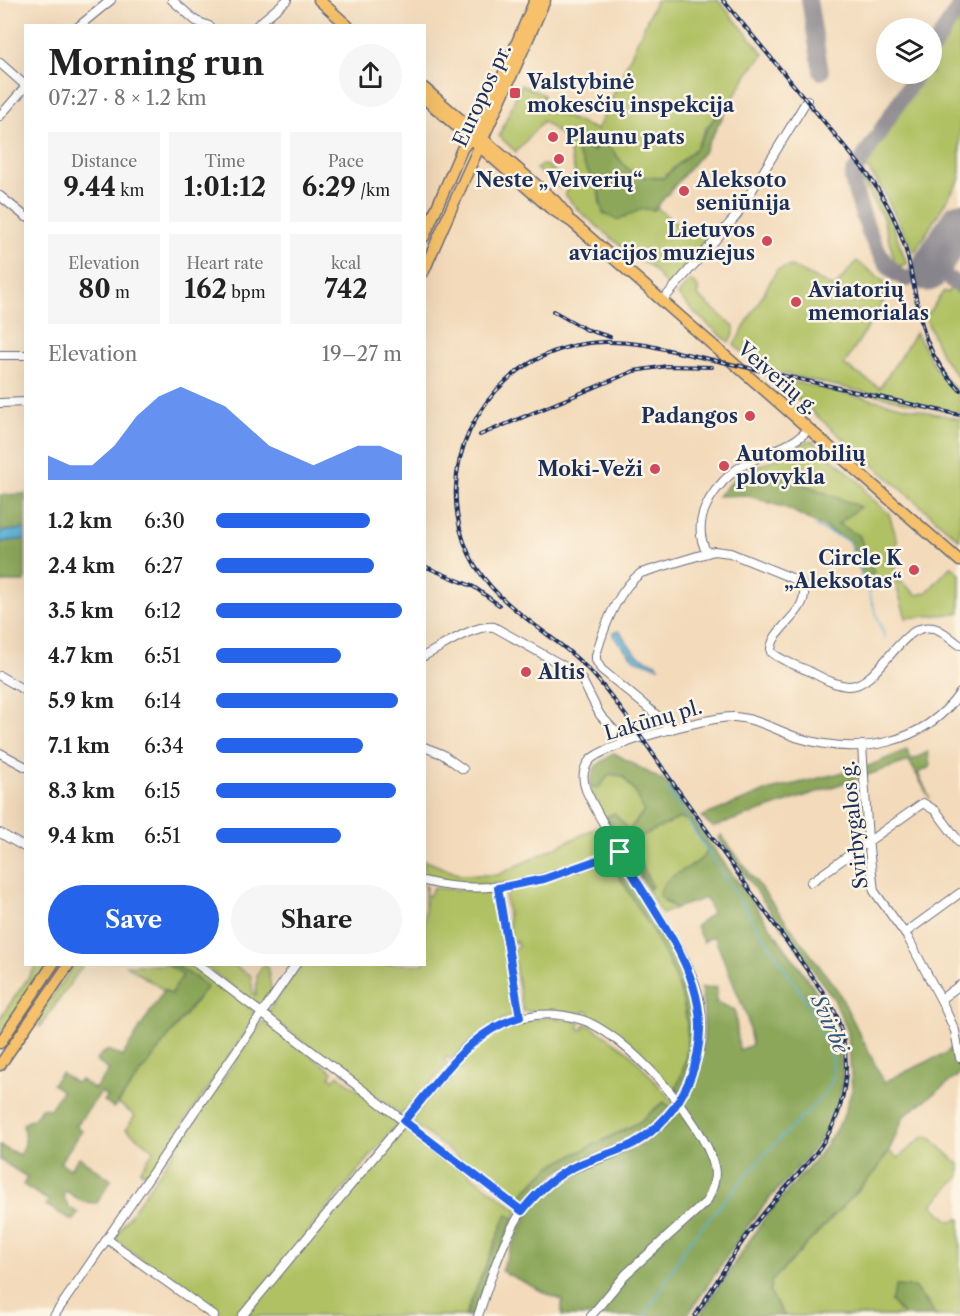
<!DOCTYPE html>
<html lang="en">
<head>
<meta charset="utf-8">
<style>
  body { margin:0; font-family:"Libre Caslon Text",serif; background:#f6f6f6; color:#222; height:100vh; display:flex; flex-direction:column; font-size:22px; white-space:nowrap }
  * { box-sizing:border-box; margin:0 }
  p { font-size:20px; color:#767676 }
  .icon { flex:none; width:33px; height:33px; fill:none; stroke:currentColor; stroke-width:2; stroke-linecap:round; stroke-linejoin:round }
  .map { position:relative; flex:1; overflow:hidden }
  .sheet { position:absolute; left:24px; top:24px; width:402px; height:942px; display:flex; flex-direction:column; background:#fff; border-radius:0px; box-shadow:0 6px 24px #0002 }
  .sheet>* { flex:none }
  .fabs { position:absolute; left:876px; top:18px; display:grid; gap:12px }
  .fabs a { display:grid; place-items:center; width:66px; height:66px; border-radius:50%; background:#fff; box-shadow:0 6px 24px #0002; font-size:30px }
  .pin { position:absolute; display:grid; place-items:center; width:51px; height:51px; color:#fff; margin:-26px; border-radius:12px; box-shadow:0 3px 9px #0006 }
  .round { display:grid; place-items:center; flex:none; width:63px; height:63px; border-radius:32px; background:#f6f6f6 }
  .summary { display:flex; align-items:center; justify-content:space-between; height:102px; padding:0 24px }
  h1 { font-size:33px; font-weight:700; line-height:45px }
  .stats { display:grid; grid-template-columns:repeat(3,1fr); gap:9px; height:102px; padding:6px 24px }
  .stats div { display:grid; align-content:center; border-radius:0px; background:#f6f6f6; text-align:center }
  .stats b { font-size:26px; font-weight:700 }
  .stats small { font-size:16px; font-weight:400 }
  .stats p { font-size:16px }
  .chart { height:168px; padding:12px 24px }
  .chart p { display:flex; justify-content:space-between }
  .chart svg { width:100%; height:108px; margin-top:6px; fill:#2563eb; opacity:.7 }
  .action { display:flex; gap:12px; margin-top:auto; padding:12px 24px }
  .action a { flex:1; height:69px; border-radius:36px; background:#2563eb; color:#fff; font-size:24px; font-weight:700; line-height:69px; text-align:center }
  .action a+a { background:#f6f6f6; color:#222 }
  ul { padding:0 24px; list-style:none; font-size:20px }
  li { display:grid; grid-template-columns:96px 72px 1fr; align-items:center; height:45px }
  li i { height:15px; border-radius:8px; background:#2563eb }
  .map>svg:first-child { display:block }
</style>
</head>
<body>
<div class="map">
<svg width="960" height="1316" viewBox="0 0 960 1316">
  <rect width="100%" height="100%" fill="#fcf5e5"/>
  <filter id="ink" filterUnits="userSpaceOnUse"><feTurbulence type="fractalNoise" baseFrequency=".0167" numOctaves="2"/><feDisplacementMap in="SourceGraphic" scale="12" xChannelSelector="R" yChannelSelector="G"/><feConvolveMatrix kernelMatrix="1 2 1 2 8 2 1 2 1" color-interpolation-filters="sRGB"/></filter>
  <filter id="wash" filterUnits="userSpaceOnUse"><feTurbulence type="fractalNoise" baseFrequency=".008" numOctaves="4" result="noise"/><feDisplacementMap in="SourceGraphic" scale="24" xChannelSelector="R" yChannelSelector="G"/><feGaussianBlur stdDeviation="1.35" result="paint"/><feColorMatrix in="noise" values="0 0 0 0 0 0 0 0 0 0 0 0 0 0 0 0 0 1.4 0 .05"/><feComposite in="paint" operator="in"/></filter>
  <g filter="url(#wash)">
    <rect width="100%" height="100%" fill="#f3daba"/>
    <g fill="#b0c164" stroke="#667861" stroke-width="1.5">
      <path d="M656 0H718L764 54 748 73 728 107 722 110 706 128 696 148 663 178C620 178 627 162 602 139L596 151 588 149V142L577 153 598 188 600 205 637 211 646 208 654 210 656 207 686 232 693 226 711 241 673 283 667 286C658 278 653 263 640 262L579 211 565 195 575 172 566 140 543 121 516 152 499 136 521 85 544 95 540 106 597 130Z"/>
      <path d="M960 15V179L914 253 882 189 865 165 923 74H932V59Z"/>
      <path d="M542 165 548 166 561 177 560 188 536 169Z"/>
      <path d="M861 172 888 213 907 264 899 266 895 263 883 218 860 178Z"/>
      <path d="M857 261 892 288 844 365 880 388 916 332 936 369 960 394V414L762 369 734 345 777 270 791 266 834 288Z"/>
      <path d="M690 280 698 287V296L734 327V333L729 342 698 316 678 295Z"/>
      <path d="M950 289 960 291V380L942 356 925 317 944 291 947 293Z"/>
      <path d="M772 377 960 419V540Z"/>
      <path d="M806 441H812L862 484 867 494 889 514 897 540 894 565 900 581 917 595 926 593 951 566 960 574V613L906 618 895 582 868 591 863 578 874 573 838 524 859 507 771 471 740 473 796 451Z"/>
      <path d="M610 774 623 776 637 795 644 811 629 830 614 814 607 817 652 885 629 842 680 818 688 820 709 849 704 858 688 869 664 902 676 908 662 914 599 808 589 786 598 787Z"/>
      <path d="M602 825 615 847 611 852C578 864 543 880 508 883 480 886 452 883 425 878L424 860 460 875H498Z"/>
      <path d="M620 857 629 872 618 874C656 937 712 1011 676 1088L680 1092 673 1090 623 1037 589 1018 590 1012 585 1011 583 1016 566 1012 523 1011 512 949 518 947 517 942H511L505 892Z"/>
      <path d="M425 885 427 887 425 895 429 896 433 888 490 892 495 895 516 1012 480 1032 451 1060 447 1056 444 1060 448 1064 401 1115 341 1071 345 1065 342 1062 337 1068 269 1016 268 1012 299 965 424 964Z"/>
      <path d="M37 965H49L0 1037V1018Z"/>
      <path d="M74 965H83L40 1027 36 1020Z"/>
      <path d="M126 965H168L184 974 171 995Z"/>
      <path d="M176 965H192L253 1010 256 1017 148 1176 140 1171 154 1150 126 1129 135 1116 118 1103 207 986Z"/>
      <path d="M203 965H233L251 976 253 993 256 996 257 974 263 965H267L272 994 264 1005 259 1006Z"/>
      <path d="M550 1017 581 1022 578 1028 583 1030 585 1024 591 1026 630 1053 674 1103 670 1107 663 1102 638 1123 551 1166 522 1194 526 1202 523 1206 414 1124 412 1119 453 1068 459 1071 462 1067 458 1062C482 1033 513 1021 550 1017Z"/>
      <path d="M263 1021 333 1072 330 1077 333 1080 338 1075 393 1117 396 1125 239 1316H220L117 1241 115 1237Z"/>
      <path d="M408 1128 519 1211 514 1219 507 1214 465 1316H246L400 1129Z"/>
      <path d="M924 1136 929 1137 960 1165V1176L932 1205 950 1221 960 1219V1316H936L927 1301H891L904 1316H784L770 1293 771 1282 876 1171 889 1151 898 1158Z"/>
    </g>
    <g fill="#8ca75a" stroke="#546b5c" stroke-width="1.5">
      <path d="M728 107 704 151 654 210 642 209 617 220 603 213 598 188 577 153V146L587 139 588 149 594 151 601 139C628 161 619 178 663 178L696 148 714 118Z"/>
      <path d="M771 471 860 507 838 524 859 535 874 573 863 578 849 541 789 509 746 495 718 496 740 473Z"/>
      <path d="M25 494V529L0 532V495Z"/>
      <path d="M25 539V582H1L0 587V542Z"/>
      <path d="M907 750 912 760 928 752 930 767 918 773 930 799 909 761 713 827 701 817 766 791 869 766Z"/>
      <path d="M614 753 667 783 814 988C846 1049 858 1094 811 1152 797 1170 780 1186 765 1204 737 1239 713 1278 687 1316H562V1301L501 1271C516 1238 528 1202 559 1180 581 1163 610 1160 634 1148 699 1114 711 1055 701 988L717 987 716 1002 735 1010 739 1050 752 1045 747 1017 714 936 703 942 696 926 712 913 706 898 676 908 659 896C664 869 698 872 708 849L688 820 680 818 629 842 652 886 650 889 606 817 614 813 629 830 644 811 637 795 623 776 610 774 598 788 589 786 595 767Z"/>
      <path d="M721 835 838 991 884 1082 946 1053 960 1041V1074L904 1116 889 1151 876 1171 771 1282 770 1293 784 1316H699L766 1216 821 1152 842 1120 852 1090 848 1032 834 999 719 839Z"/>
      <path d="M629 872C676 951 718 997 681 1092L676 1088C713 1012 655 936 617 873Z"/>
      <path d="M168 965H176L207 986 118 1103 113 1108 104 1101 107 1097 101 1092 76 1126 82 1131 60 1162 70 1169 79 1157 111 1180 97 1203 83 1202 66 1191 63 1196 69 1207 78 1213 73 1221 46 1205 49 1201 23 1185 27 1177 0 1160V1146L20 1155 25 1144 23 1124 35 1118 41 1108 50 1109 62 1091 52 1084 61 1073 76 1083 80 1080 95 1089 109 1070 96 1061 102 1053 109 1050 122 1057 164 990 171 994 183 975Z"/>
      <path d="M664 1102 670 1107 634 1138 558 1171 526 1202 522 1194 551 1166 638 1123Z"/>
      <path d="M507 1214 514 1219 473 1316H465Z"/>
      <path d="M896 1286 914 1287 936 1316H904L891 1301Z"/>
    </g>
    <g fill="#59b0d6" stroke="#3a709a" stroke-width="1.5">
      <path d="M25 529V539L0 542V532Z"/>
      <path d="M619 631C632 649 634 657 656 663L659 667 634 659 614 637V632Z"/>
    </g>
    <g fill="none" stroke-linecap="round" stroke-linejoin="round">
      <g stroke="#59b0d6" stroke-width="1.5">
        <path d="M815 527 850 541 885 638"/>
        <path d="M645 1316 688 1243 764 1155 825 1094 832 1081 833 1060 810 1007 666 788"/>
      </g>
      <g stroke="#87848c" stroke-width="16">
        <path d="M809 0 821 72"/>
        <path d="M932 50 960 5"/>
        <path d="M917 74 853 174 852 180C860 207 877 272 907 279L928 272"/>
        <path d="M951 280 960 286"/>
      </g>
      <path stroke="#87848c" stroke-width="39" d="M928 272 960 222"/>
    </g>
  </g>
  <g filter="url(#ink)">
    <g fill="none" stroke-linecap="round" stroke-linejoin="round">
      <g stroke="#676b7e" stroke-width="10">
        <g id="minor">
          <path d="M172 0 196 21 209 26"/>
          <path d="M79 26 111 0"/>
          <path d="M256 26 287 0"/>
          <path d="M0 63 26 86"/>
          <path d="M0 116 26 86"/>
          <path d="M0 196 26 217"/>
          <path d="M663 300 737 215 807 100"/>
          <path d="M0 355H26"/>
          <path d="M0 403 26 402"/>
          <path d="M707 553C690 522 710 492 733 472 756 453 788 451 809 429"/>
          <path d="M424 656C442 647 474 624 494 627L571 670 582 680 600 715 626 743"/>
          <path d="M0 676 26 691"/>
          <path d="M670 730 659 717 601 669 596 660V655C604 627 617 590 641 573L714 551 730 553 799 581 804 589C807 615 770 628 771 652 782 661 797 666 809 671 821 677 834 685 848 686 880 687 900 621 933 628 942 629 952 640 960 645"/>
          <path d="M862 745 868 840 874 891 908 938 942 1002 955 1031 960 1058"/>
          <path d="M424 747 442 754 463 769"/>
          <path d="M0 753 26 767"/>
          <path d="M0 833 26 848"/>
          <path d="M424 881C494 899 556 877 620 852"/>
          <path d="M811 882 923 803 936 811 960 843"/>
          <path d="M498 888 520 1017"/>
          <path d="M905 933 960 893"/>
          <path d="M197 964 522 1211"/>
          <path d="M941 999 960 985"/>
          <path d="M107 1239 214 1316"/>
          <path d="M54 1316 296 964"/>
          <path d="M242 1316 462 1051C495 1022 535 1006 579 1019 624 1031 704 1121 714 1166 717 1179 712 1190 707 1201L626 1274 591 1316"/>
          <path d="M478 1316C492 1275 505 1226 536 1194 565 1165 590 1165 624 1149 683 1120 717 1047 695 984 687 961 673 940 661 920 636 877 607 835 586 790 582 779 582 769 590 760 603 745 712 716 734 717 756 718 778 731 799 738 858 756 923 745 960 693"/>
        </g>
      </g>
      <g stroke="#676b7e" stroke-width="13">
        <g id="major">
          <path d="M319 0 348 26"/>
          <path d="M424 88 555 201 567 215"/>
          <path d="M424 98 550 208 572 222 960 561"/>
          <path d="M424 237 462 149 482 124 535 0"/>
          <path d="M424 271C463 179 506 91 545 0"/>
          <path d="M0 1043 53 964"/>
          <path d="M0 1065 69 964"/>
        </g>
      </g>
      <use href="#minor" stroke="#fff" stroke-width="8"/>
      <use href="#major" stroke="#f6c16b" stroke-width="10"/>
      <g stroke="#1b2f5e" stroke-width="4">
        <g id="rail">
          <path d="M723 0 865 171C884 196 899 224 907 254 921 309 916 346 960 390"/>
          <path d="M553 311 585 329 610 337"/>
          <path d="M480 435 634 371 667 366 712 367"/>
          <path d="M424 566 474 587 499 605"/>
          <path d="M695 1316C715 1285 733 1253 755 1224 774 1199 796 1178 815 1154 847 1113 855 1061 835 1012 829 999 818 986 810 974 765 911 720 848 675 786 650 750 626 713 598 680 559 633 496 611 469 554 431 472 478 373 565 348 592 340 618 341 646 345L960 415"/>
        </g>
      </g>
      <use href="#rail" stroke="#fcf5e5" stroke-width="1.5" stroke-dasharray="4.5" stroke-linecap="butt"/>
    </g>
  </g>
  <g fill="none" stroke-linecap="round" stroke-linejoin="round" filter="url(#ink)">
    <g stroke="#fff" stroke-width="12">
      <path id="route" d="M620 852C659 926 727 991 689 1081 678 1107 658 1130 633 1144 615 1153 596 1157 578 1165 555 1175 537 1192 522 1211L404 1121C438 1082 467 1032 520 1017L498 888 544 879Z"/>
    </g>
    <use href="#route" stroke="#2563eb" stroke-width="8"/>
  </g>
  <g fill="#d1495b" stroke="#fcf5e5" stroke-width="2">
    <rect x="509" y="87" width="12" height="12" rx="3"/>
    <circle cx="553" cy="137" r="6"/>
    <circle cx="559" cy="159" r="6"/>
    <circle cx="684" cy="191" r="6"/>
    <circle cx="767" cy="241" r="6"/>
    <circle cx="796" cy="302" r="6"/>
    <circle cx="750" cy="416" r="6"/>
    <circle cx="724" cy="466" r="6"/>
    <circle cx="655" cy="469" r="6"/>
    <circle cx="914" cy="570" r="6"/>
    <circle cx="526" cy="672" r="6"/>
  </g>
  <g text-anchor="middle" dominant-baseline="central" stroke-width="5" stroke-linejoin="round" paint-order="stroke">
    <g font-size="20" font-weight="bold" fill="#1b2f5e" stroke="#fcf5e5" text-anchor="start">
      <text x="527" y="82">Valstybinė<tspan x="527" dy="23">mokesčių inspekcija</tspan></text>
      <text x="565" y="137">Plaunu pats</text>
      <text x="559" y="180" text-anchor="middle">Neste „Veiverių“</text>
      <text x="696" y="180">Aleksoto<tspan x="696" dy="23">seniūnija</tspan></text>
      <text x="755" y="230" text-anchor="end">Lietuvos<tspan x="755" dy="23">aviacijos muziejus</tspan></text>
      <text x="808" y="290">Aviatorių<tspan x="808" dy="23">memorialas</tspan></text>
      <text x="738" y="416" text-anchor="end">Padangos</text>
      <text x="736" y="454">Automobilių<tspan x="736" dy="23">plovykla</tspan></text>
      <text x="643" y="469" text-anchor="end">Moki-Veži</text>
      <text x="902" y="558" text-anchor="end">Circle K<tspan x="902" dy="23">„Aleksotas“</tspan></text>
      <text x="538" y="672">Altis</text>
    </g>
    <g font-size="20" fill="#1b2f5e" stroke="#fcf5e5">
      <text transform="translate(482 95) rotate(-65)">Europos pr.</text>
      <text transform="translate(778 378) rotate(41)">Veiverių g.</text>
      <text transform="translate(653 720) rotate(-16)">Lakūnų pl.</text>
      <text transform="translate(854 825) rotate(-96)">Svirbygalos g.</text>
    </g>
    <g font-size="21" font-style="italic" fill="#2e5682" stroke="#fcf5e5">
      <text transform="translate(830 1024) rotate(66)">Svirbė</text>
    </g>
  </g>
</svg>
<div class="fabs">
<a><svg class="icon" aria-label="layers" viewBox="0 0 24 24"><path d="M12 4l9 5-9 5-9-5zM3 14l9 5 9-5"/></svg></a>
</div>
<div class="pin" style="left:620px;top:852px;background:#1e9e55"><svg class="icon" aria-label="arrive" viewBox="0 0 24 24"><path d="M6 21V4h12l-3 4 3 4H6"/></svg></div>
<section class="sheet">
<div class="summary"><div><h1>Morning run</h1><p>07:27 · 8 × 1.2 km</p></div><a class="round"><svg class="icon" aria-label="share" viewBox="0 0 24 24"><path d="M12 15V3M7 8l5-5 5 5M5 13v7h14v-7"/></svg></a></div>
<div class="stats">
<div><p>Distance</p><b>9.44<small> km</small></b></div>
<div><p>Time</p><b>1:01:12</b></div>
<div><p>Pace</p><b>6:29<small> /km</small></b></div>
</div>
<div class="stats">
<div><p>Elevation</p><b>80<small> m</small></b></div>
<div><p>Heart rate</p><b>162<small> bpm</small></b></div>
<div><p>kcal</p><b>742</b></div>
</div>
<div class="chart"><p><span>Elevation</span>19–27 m</p>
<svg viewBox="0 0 160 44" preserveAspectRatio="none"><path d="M0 44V34L10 38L20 38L30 30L40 18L50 10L60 6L70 10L80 14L90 22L100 30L110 34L120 38L130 34L140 30L150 30L160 34V44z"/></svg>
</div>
<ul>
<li><b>1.2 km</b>6:30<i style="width:83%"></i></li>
<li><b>2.4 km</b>6:27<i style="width:85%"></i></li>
<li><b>3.5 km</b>6:12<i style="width:100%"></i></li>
<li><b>4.7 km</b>6:51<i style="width:67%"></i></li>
<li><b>5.9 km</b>6:14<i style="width:98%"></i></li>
<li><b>7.1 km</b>6:34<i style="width:79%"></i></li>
<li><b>8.3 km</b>6:15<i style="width:97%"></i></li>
<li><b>9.4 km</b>6:51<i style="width:67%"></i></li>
</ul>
<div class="action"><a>Save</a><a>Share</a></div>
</section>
</div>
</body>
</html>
